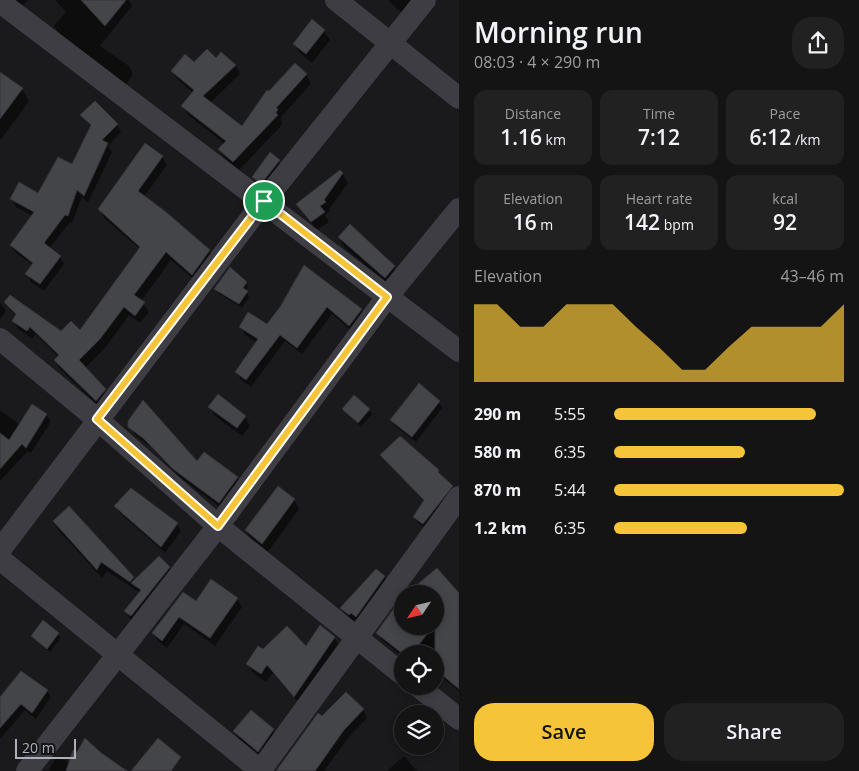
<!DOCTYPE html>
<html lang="en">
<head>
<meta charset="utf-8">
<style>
  body { margin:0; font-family:"Open Sans",sans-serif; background:#212122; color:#f1f3f6; height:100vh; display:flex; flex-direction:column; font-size:19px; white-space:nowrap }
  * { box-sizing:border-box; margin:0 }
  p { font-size:16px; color:#9d9ea0 }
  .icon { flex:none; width:28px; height:28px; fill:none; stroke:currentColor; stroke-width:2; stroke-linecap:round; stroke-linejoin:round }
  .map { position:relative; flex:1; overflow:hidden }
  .drawer { display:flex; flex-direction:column; background:#141415; width:400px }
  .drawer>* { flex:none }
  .needle { width:32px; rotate:235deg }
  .tools { position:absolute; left:394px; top:585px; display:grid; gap:10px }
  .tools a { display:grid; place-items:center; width:50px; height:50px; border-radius:50%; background:#141415; box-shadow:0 2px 8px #0003,0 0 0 1px #333334; font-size:25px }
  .scale { position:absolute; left:15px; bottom:12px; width:61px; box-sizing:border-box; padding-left:5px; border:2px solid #acb0bc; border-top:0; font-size:14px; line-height:18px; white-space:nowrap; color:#acb0bc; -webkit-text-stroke:4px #151517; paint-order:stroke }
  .pin { position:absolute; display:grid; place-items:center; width:42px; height:42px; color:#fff; margin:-21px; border:2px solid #fff; border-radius:50%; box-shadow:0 1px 5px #0007 }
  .round { display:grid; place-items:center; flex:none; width:52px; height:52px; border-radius:20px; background:#212122 }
  .headline { display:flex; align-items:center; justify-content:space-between; height:85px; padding:0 15px }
  h1 { font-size:28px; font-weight:600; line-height:38px }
  .figures { display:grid; grid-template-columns:repeat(3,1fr); gap:8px; height:85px; padding:5px 15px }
  .figures div { display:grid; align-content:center; border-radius:12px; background:#212122; text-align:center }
  .figures b { font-size:21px; font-weight:600 }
  .figures small { font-size:14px; font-weight:400 }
  .figures p { font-size:14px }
  .chart { height:140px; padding:10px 15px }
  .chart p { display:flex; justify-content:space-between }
  .chart svg { width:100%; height:90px; margin-top:5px; fill:#f6c438; opacity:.7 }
  .primary-button { display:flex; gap:10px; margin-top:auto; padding:10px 15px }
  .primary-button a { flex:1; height:58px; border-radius:20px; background:#f6c438; color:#111; font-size:20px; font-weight:600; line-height:58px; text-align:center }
  .primary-button a+a { background:#212122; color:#f1f3f6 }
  ul { padding:0 15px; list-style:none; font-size:16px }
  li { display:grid; grid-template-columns:80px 60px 1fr; align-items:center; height:38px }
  li i { height:12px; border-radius:6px; background:#f6c438 }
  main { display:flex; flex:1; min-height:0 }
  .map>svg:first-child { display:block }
</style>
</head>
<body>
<main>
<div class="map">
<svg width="459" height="771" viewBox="0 0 459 771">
  <rect width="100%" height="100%" fill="#1a1a1c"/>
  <g fill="#0007">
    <path d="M14 0H28L22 6Z"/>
    <path d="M55 0H129L132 6 100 46 129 66 133 74 126 85 59 33 54 26 66 12Z"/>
    <path d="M388 0H415L403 14Z"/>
    <path d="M313 21 324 31 330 40 312 63 300 53 294 44Z"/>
    <path d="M216 60 235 65 240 74 210 103 242 128 269 93 306 74 311 84 281 117 282 125 238 171 225 158 220 149 225 144 188 115 183 106 193 93 178 80 172 71 194 63Z"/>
    <path d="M0 73 22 89 29 101 0 141Z"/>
    <path d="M82 115 117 125 121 132 108 146 112 152 88 203 82 197 72 223 70 222 49 249 60 257 64 264 44 291 31 282 27 274 33 265 16 253 11 245 33 216 16 207 11 199 39 195 73 166 91 127Z"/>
    <path d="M162 156 167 165 144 197 209 251 214 259 197 282 171 260 141 301 149 312 140 323 129 315 105 348 85 368 109 398 101 409 60 369 55 360 59 357 35 334 32 339 18 329 13 321 16 316 6 302 61 332H80L140 249 104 218 100 209Z"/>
    <path d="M279 161 284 170 267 192 254 177Z"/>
    <path d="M342 173 348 183 329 209 330 211 325 215 329 222 317 230 297 205Z"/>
    <path d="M350 226 394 267 400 276 391 287 344 247 339 237Z"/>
    <path d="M305 267 361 310 365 317 354 333 332 314 302 354 285 341 251 387 241 380 237 372 257 342 245 335 241 327 267 326 281 307Z"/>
    <path d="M246 283 248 287 246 291 249 297 242 308 218 293 215 289Z"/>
    <path d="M0 302 6 311 0 319Z"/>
    <path d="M439 402 442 408 416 442 395 426 391 420Z"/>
    <path d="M210 407 245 416 250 426 242 436 215 416Z"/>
    <path d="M343 409H369L372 414 361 427Z"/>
    <path d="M0 410 20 425 46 414 51 422 30 454 28 451 0 481Z"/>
    <path d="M130 427 197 463 237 478 242 486 224 510 179 477 151 447 135 435Z"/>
    <path d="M381 455 438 471 452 487 455 492 427 529 418 523 414 517 425 502Z"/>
    <path d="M131 489 177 524 181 531 165 553 120 513 116 506Z"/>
    <path d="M294 500 299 509 267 553 251 540 246 531Z"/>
    <path d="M69 508 135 581 169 567 174 576 131 620 126 611 140 593 107 571 102 578 59 531 54 522Z"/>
    <path d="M376 570 384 577 390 586 361 625 347 617 342 608Z"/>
    <path d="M237 599 242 607 215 646 184 624 167 648 158 641 153 633 197 602Z"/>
    <path d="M397 606 402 610V626H435L448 606 459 616V691L443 678 438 684 435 681V654H402V656L382 640 378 633Z"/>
    <path d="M43 622 61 638 50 652 32 636Z"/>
    <path d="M334 637 339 646 300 704 273 673 266 682 253 673 248 664 263 651 306 648Z"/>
    <path d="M47 691 51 697 36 719 25 710 0 739V699Z"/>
    <path d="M346 694 363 710 367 718 348 738 324 771H278Z"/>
    <path d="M273 730 278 739 263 760 240 740 234 731Z"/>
    <path d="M77 754 125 771H48L56 757 70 762Z"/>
    <path d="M404 756 417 771H387Z"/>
  </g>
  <g fill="#444549" stroke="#343438">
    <path d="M81 0H126L105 26Z"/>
    <path d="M312 19 325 30 306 54 293 44Z"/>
    <path d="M207 49 216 58 221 52 236 65 203 96 242 126 267 90 269 91 295 63 307 74 276 108 278 109 276 113 278 115 233 162 218 149 226 141 181 106 194 90 171 71 185 54 194 62Z"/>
    <path d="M0 72 23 88 0 119Z"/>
    <path d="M95 101 118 124 102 140 108 143 84 196 77 190 68 216 65 215 44 243 61 256 40 284 25 274 33 263 10 245 34 212 10 199 19 182 38 193 58 157 72 164 91 125 80 115Z"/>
    <path d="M145 143 163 156 138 191 166 212 210 250 192 275 166 252 134 295 145 302 135 316 124 307 100 339 79 360 106 389 96 401 54 360 59 355 30 327 27 331 12 321 16 314 4 302 10 295 61 331 71 321 80 330 140 247 98 209Z"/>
    <path d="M270 152 280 160 261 184 252 177Z"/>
    <path d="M340 170 343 173 324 200 326 202 320 206 325 212 311 222 296 204Z"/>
    <path d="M350 224 395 266 385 278 338 237Z"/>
    <path d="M304 265 362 309 349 326 327 307 297 348 280 335 246 380 235 372 258 339 239 327 248 312 267 324 280 307Z"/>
    <path d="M230 267 247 282 243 288 248 291 239 304 214 289Z"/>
    <path d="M419 383 440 401 412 437 390 420Z"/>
    <path d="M218 394 246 416 237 428 208 407Z"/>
    <path d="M354 395 370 409 358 423 342 409Z"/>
    <path d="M143 400 197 461 204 452 238 477 219 503 173 469 144 439 128 427V421Z"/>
    <path d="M32 404 47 414 26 448 22 444 0 469V433L9 440Z"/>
    <path d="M400 436 439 470 438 472 453 486 423 524 413 517 424 500 380 455Z"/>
    <path d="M278 486 295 499 262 544 245 530Z"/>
    <path d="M131 488 178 523 161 547 114 506Z"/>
    <path d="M69 506 134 577 130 582 101 562 97 570 53 521Z"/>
    <path d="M159 556 170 567 131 616 124 611 141 590 131 583Z"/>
    <path d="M437 568 459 593V689L435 669V594H406Z"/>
    <path d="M376 569 385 576 356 617 351 613 349 615 340 608Z"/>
    <path d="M211 579 238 598 210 638 179 617 162 641 152 633 183 592 196 601Z"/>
    <path d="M402 597V626H433L412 654H403L376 633Z"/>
    <path d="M43 620 59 633 47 649 31 636Z"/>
    <path d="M320 625 335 637 294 697 267 665 261 674 246 664 258 646 263 649 287 626 306 646Z"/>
    <path d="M21 671 48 690 32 713 21 704 0 728V697Z"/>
    <path d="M346 692 364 709 344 730 315 771H276L318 713 322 716Z"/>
    <path d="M251 710 274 729 258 752 233 731Z"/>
    <path d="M85 738 100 752 127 771H66L73 750 77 752Z"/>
    <path d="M158 738 181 757 171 771H131Z"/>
  </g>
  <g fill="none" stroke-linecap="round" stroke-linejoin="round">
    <g stroke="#3d3d43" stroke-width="22">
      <path d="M336 0 459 98"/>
      <path d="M0 2 459 351"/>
      <path d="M0 339 97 419 218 526 402 674"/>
      <path d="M0 550 264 201 425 0"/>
      <path d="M0 559 261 771"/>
      <path d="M418 686 459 719"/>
      <path d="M27 771 218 526 387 297 459 209"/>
      <path d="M260 771 459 497"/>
    </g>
  </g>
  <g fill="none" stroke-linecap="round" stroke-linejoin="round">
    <g stroke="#fff" stroke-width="10">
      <path id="route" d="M264 201 387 297 218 526 97 419Z"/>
    </g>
    <use href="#route" stroke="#f6c438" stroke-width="6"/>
  </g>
</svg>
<div class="tools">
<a><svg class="needle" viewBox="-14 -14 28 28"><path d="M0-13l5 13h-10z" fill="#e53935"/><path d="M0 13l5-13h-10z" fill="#9d9ea0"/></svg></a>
<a><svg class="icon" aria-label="locate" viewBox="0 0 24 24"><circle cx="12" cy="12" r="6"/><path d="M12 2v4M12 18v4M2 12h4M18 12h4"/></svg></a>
<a><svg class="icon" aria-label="layers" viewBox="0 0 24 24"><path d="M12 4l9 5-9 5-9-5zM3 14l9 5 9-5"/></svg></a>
</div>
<div class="scale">20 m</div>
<div class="pin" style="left:264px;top:201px;background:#1e9e55"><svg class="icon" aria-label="arrive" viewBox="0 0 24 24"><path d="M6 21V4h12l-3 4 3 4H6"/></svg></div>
</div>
<section class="drawer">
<div class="headline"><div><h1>Morning run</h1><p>08:03 · 4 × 290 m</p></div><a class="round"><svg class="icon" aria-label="share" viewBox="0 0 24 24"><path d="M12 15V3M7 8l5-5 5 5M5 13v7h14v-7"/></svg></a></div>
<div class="figures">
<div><p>Distance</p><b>1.16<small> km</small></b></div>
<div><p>Time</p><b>7:12</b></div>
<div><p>Pace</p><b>6:12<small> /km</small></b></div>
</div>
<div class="figures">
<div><p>Elevation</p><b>16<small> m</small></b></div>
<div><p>Heart rate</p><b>142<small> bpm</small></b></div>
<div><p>kcal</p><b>92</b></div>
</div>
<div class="chart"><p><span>Elevation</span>43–46 m</p>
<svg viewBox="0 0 160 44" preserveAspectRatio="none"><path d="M0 44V6L10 6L20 17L30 17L40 6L50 6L60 6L70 17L80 27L90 38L100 38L110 27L120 17L130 17L140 17L150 17L160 6V44z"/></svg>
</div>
<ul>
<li><b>290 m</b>5:55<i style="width:88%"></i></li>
<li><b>580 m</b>6:35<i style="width:57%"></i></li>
<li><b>870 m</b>5:44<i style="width:100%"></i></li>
<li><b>1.2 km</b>6:35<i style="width:58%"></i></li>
</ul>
<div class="primary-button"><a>Save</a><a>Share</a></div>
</section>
</main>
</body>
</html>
